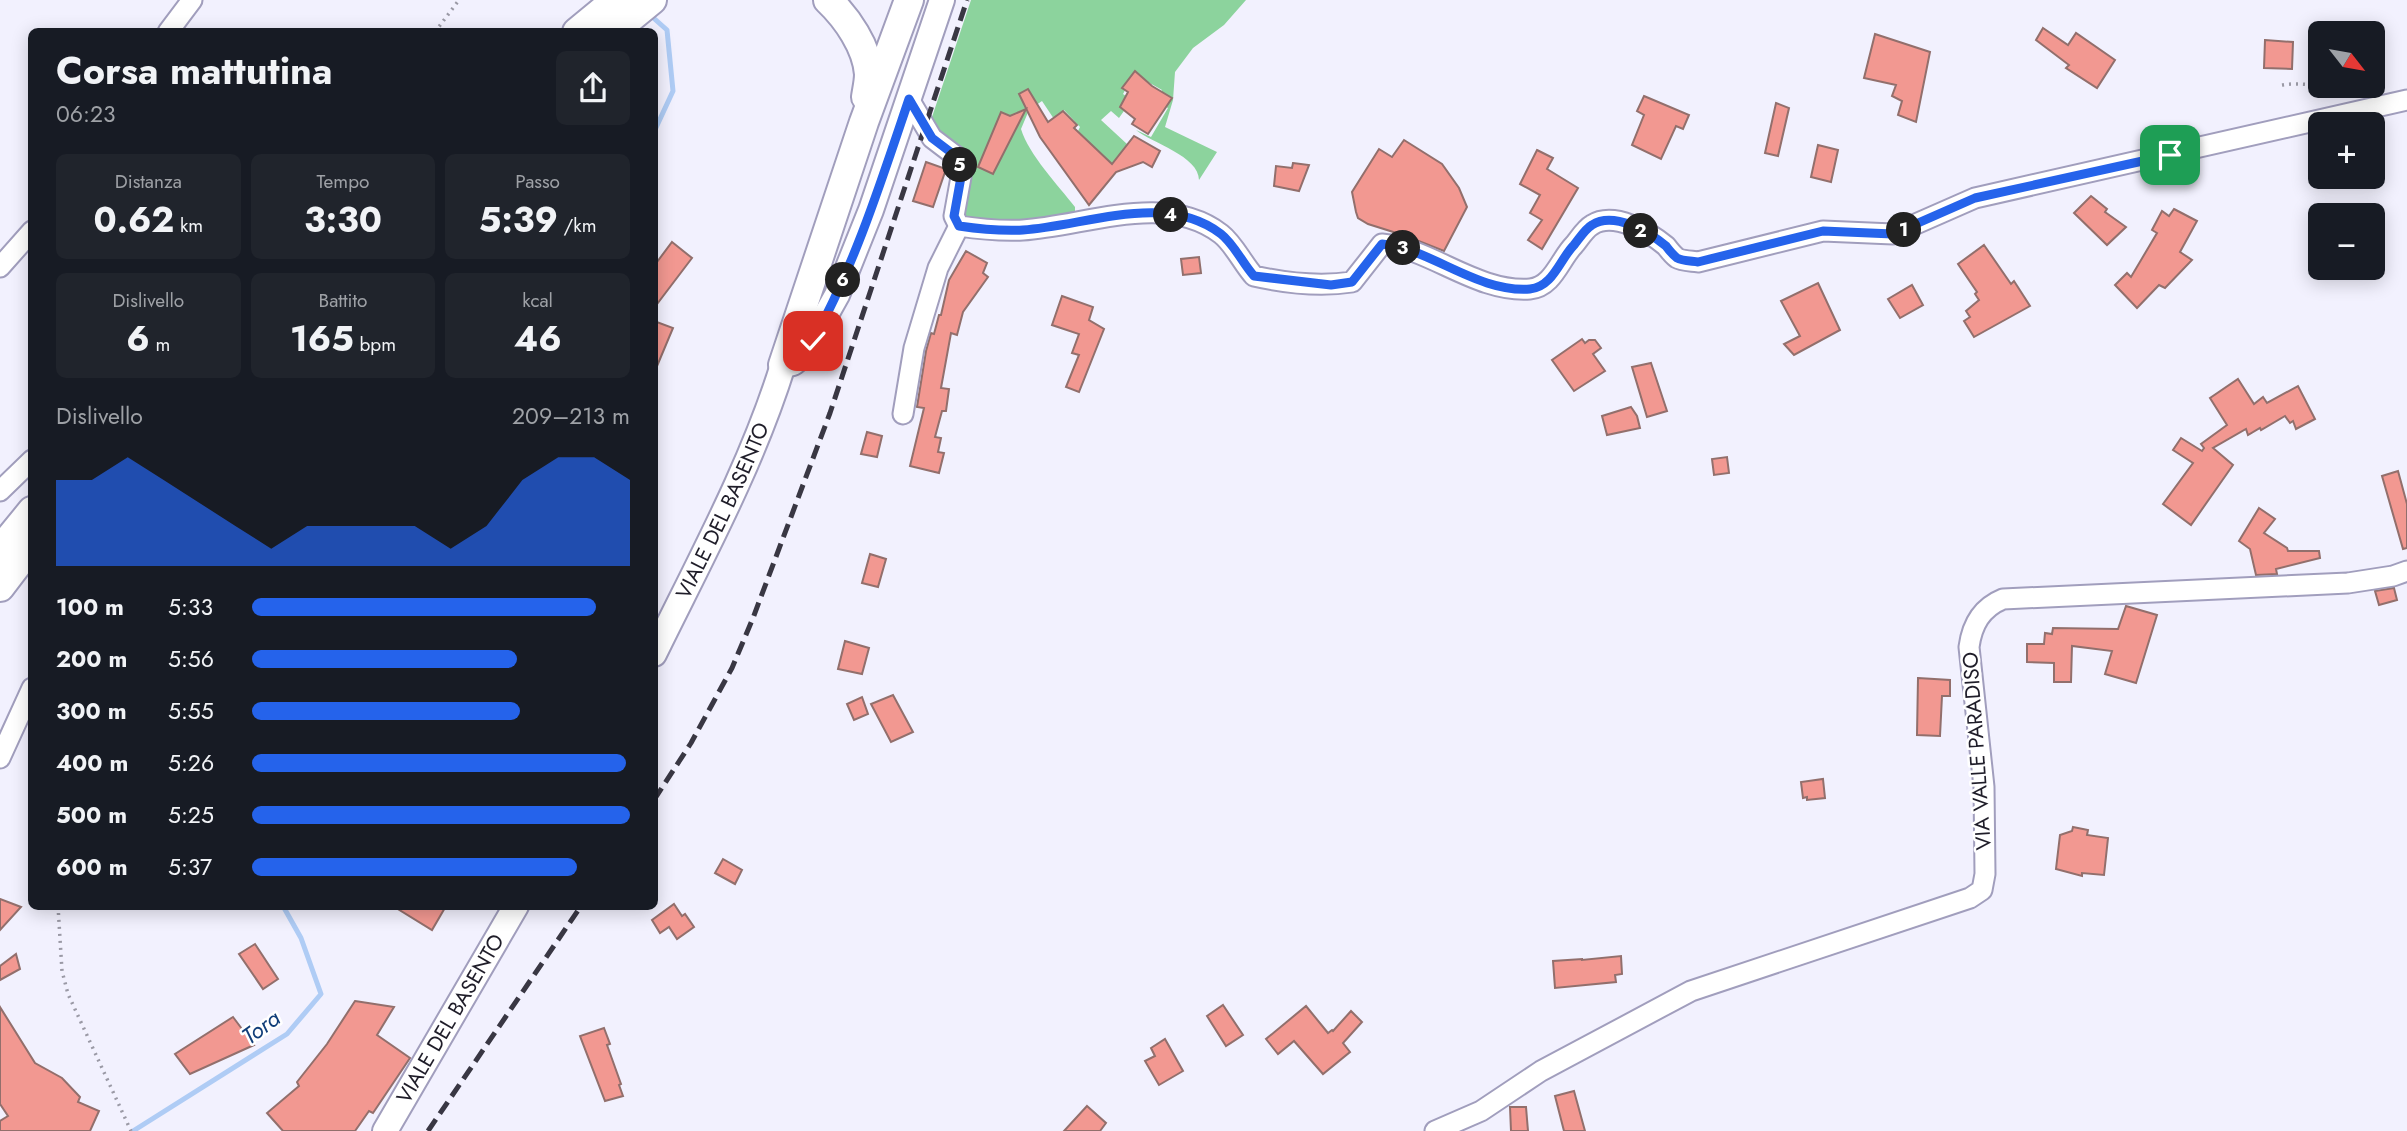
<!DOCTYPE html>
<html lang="it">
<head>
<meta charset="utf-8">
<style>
  body { margin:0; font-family:Jost,sans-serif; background:#20242c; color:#f1f3f6; height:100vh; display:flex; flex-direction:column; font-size:26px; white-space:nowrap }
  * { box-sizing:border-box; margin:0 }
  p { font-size:23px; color:#9ea1a6 }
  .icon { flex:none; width:38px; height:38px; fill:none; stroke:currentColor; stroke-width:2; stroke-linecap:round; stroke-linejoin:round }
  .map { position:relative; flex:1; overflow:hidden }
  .side { position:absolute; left:28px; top:28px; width:630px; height:882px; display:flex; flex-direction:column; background:#171b24; border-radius:10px; box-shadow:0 4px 18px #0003 }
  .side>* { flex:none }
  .needle { width:46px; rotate:121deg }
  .buttons { position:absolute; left:2308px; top:21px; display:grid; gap:14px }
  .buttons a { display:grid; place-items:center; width:77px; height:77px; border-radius:10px; background:#171b24; box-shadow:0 4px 18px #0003; font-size:35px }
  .pin { position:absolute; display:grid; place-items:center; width:60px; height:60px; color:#fff; margin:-30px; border-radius:14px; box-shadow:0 4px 10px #0006 }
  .km { position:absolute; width:35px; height:35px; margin:-18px; border-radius:50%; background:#222; color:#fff; font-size:19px; line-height:35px; text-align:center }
  .round { display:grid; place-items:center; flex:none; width:74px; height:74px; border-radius:10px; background:#20242c }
  .headline { display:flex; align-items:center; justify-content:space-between; height:119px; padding:0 28px }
  h1 { font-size:38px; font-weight:700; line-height:52px }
  .figures { display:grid; grid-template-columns:repeat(3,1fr); gap:10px; height:119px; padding:7px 28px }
  .figures div { display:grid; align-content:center; border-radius:10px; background:#20242c; text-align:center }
  .figures b { font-size:35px; font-weight:700 }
  .figures small { font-size:19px; font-weight:400 }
  .figures p { font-size:19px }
  .chart { height:196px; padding:14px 28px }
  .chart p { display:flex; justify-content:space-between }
  .chart svg { width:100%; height:126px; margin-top:7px; fill:#2563eb; opacity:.7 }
  ul { padding:0 28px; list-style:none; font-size:23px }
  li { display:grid; grid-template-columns:112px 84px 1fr; align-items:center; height:52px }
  li i { height:18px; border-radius:9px; background:#2563eb }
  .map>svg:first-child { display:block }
</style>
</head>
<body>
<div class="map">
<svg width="2407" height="1131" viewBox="0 0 2407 1131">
  <rect width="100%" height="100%" fill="#f2f1fe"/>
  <path fill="#8cd39d" d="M971 0H1246L1224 25 1193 48 1175 72 1173 100 1165 127 1217 152 1199 180C1199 156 1152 143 1136 130L1151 137 1168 108 1156 101 1162 90 1134 74 1123 94 1126 96V108L1119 118 1111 111 1101 120 1127 144 1117 159 1122 167 1117 172 1078 131 1080 127 1064 110 1054 119 1042 101 1029 110 1021 129C1029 155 1058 185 1075 207V216L962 226 966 173 929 126Z"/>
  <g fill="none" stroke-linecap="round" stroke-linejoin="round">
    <g stroke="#afccf5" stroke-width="5">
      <path d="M649 14 667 30 673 91 654 132"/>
      <path d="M133 1131 287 1034 321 994 301 938 283 906"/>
    </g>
  </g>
  <g fill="#f29891" stroke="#926f6c" stroke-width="2">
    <path d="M2043 28 2068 45 2076 33 2115 60 2097 88 2066 68 2069 65 2036 40Z"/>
    <path d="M1875 34 1930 52 1916 122 1898 115 1902 101 1892 96 1896 85 1864 78Z"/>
    <path d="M2265 40 2293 42 2292 69 2264 68Z"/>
    <path d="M1135 71 1152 86 1172 98 1148 134 1132 124 1135 119 1120 107 1128 92 1122 88Z"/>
    <path d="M1028 89 1048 122 1063 111 1077 125 1074 128 1112 164 1134 136 1160 151 1152 167 1143 162 1116 172 1089 205 1040 137 1019 94Z"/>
    <path d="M1644 96 1689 115 1683 129 1676 126 1661 159 1632 145 1644 115 1637 111Z"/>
    <path d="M1776 103 1789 108 1778 156 1765 153Z"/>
    <path d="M1026 109 993 174 978 167 1001 112 1010 116Z"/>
    <path d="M1404 140 1442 164 1459 188 1467 207 1444 251 1406 236 1368 224 1358 218 1356 212 1352 192 1379 149 1392 157Z"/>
    <path d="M1818 145 1838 150 1831 182 1811 177Z"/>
    <path d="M1537 150 1553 158 1547 169 1578 188 1542 249 1528 240 1542 220 1530 213 1540 195 1520 184Z"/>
    <path d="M926 162 946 169 933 207 913 201Z"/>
    <path d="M1293 163 1309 165 1299 191 1274 186 1276 166 1292 168Z"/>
    <path d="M2091 196 2107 209 2105 212 2126 227 2107 245 2074 213Z"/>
    <path d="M2174 209 2197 221 2180 252 2192 260 2165 288 2159 285 2137 308 2115 285 2127 273 2131 277 2157 233 2152 230 2162 211 2169 216Z"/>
    <path d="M672 242 692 258 654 308V266Z"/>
    <path d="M1984 245 2011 284 2014 281 2030 306 1974 337 1964 321 1970 317 1966 311 1979 300 1975 294 1977 292 1958 264Z"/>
    <path d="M966 251 987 263 983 273 988 277 963 312 957 335 951 333 941 388 949 389 946 411H942L935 437 941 438 938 452 944 453 939 473 910 466 924 408 917 407 926 351 931 333 934 334 939 315H941L949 280Z"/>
    <path d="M1199 257 1201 273 1183 275 1181 259Z"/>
    <path d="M1818 283 1840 330 1794 355 1784 344 1800 336 1781 301Z"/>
    <path d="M1912 285 1923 305 1900 318 1888 299Z"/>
    <path d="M1062 296 1093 307 1089 320 1104 329 1079 392 1066 387 1079 355 1072 353 1079 334 1052 325Z"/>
    <path d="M654 321 673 328 655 371H654Z"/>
    <path d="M1582 339 1585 343 1589 340H1595L1601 348 1593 354 1605 371 1574 391 1552 360Z"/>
    <path d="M1651 363 1667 411 1647 417 1632 367Z"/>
    <path d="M2238 379 2254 404 2263 397 2267 403 2298 386 2315 419 2296 429 2293 421 2290 423 2285 416 2261 430 2260 428 2248 435 2246 429 2213 448 2233 465 2191 525 2163 504 2193 463 2173 450 2181 438 2202 451 2204 448 2201 444 2227 425 2210 398Z"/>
    <path d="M1631 407 1637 416 1640 428 1607 435 1602 416Z"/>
    <path d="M867 432 882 436 877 457 861 454Z"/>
    <path d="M1727 457 1729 473 1714 475 1712 459Z"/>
    <path d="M2398 471 2407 504V548L2403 549 2382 476Z"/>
    <path d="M2259 508 2275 519 2264 533 2287 548 2288 551H2319L2320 558 2276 569 2277 574 2256 575 2250 549 2239 541Z"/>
    <path d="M870 554 886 559 878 587 862 583Z"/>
    <path d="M2394 588 2397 600 2379 605 2375 591Z"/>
    <path d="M2126 606 2157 615 2136 683 2105 674 2112 651 2072 646 2071 682H2054V663L2027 662V644H2044L2045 633 2052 634 2053 628 2118 629Z"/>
    <path d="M845 641 869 648 862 674 838 669Z"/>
    <path d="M1918 678 1950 680V696H1942L1940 736 1917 735Z"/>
    <path d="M893 695 913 732 891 742 871 704Z"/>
    <path d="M862 697 868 714 854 720 847 704Z"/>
    <path d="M1823 779 1825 798 1807 800V797L1803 798 1801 782Z"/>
    <path d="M2073 827 2088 830 2087 835 2108 838 2104 875 2082 873V876L2056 869 2060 835 2072 831Z"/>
    <path d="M723 859 742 870 735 884 715 873Z"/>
    <path d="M0 899 21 907 0 930Z"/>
    <path d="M674 904 682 916 685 914 694 927 677 939 669 927 660 933 652 920Z"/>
    <path d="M393 906H446L432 930Z"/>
    <path d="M255 944 278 979 263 989 239 954Z"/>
    <path d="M16 954 20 969 0 980V966Z"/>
    <path d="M1621 956 1622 974 1615 975 1616 982 1555 988 1553 961 1582 959V960Z"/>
    <path d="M355 1001 394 1007 377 1035 410 1058 373 1113 369 1111 355 1131H283L267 1113 299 1086 297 1082 327 1044Z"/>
    <path d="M1223 1005 1243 1035 1226 1046 1207 1016Z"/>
    <path d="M1306 1006 1328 1033 1332 1030 1333 1031 1351 1011 1362 1022 1343 1043 1350 1052 1323 1074 1294 1041 1278 1054 1266 1039Z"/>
    <path d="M0 1007 35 1063 62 1078 80 1097 78 1102 99 1111 90 1131H0V1121L8 1116 0 1104Z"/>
    <path d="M233 1017 254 1045 190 1074 175 1054Z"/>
    <path d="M604 1028 610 1044 607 1045 621 1084 619 1085 623 1096 605 1101 580 1036Z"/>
    <path d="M1165 1039 1183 1071 1159 1085 1145 1061 1155 1056 1151 1048Z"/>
    <path d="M1574 1091 1585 1131H1564L1555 1096Z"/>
    <path d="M1087 1106 1106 1123 1100 1131H1064Z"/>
    <path d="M1510 1107H1526L1528 1131H1511Z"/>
  </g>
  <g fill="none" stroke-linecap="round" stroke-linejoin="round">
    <g stroke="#a19ebd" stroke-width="23">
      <g id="minor">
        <path d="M168 32 192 0"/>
        <path d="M909 99 932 138 957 157 961 177 954 216 959 226C979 229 1003 231 1023 230 1086 226 1165 191 1221 234 1234 244 1243 264 1254 276 1285 283 1320 287 1352 282L1382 244C1430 248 1477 293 1530 289 1553 287 1560 259 1574 245 1579 239 1585 229 1592 225 1614 211 1649 232 1666 246 1669 250 1673 255 1677 258 1682 261 1692 261 1698 262L1823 231 1893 234 1975 198 2407 100"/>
        <path d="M0 267 32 231"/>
        <path d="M903 414 914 348 938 268 959 226"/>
        <path d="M0 491 32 460"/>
        <path d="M0 758 32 688"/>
        <path d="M1435 1131 1481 1111 1541 1071 1691 991 1970 898 1982 890 1985 874 1984 787 1969 647C1972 625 1981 608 2003 599L2348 583 2393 576 2407 571"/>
      </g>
    </g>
    <g stroke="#a19ebd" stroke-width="28">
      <g id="major">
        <path id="s1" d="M654 654C700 560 752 465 783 365L793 363 804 354 837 295 871 210 942 0"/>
        <path id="s2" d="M385 1131 516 906"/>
      </g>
    </g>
    <g stroke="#a19ebd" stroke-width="32">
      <g id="highway">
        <path d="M828 0C847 18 867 47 869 74 869 82 867 90 866 97"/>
        <path d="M577 32 616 0"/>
        <path d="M613 32 652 0"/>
        <path d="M783 365 864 122 909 0"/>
        <path d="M0 550 32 511"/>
        <path d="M0 587 32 545"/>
      </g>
    </g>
    <g stroke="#9a99a5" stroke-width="3.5" stroke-dasharray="2 5" stroke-linecap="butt">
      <path d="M435 32 459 0"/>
      <path d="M2282 85C2309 81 2330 90 2357 91"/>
      <path d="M58 906 62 971 68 994 131 1131"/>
    </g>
    <use href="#minor" stroke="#fff" stroke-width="19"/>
    <use href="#major" stroke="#fff" stroke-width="24"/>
    <use href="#highway" stroke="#fff" stroke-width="28"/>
    <g stroke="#393743" stroke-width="5" stroke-dasharray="14 7" stroke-linecap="butt">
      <path d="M654 800 691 743 732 668 753 618 830 413 967 0"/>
      <path d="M428 1131 581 906"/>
    </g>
  </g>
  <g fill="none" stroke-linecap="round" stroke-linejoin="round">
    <g stroke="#fff" stroke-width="14">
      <path id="route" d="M813 341C855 264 881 182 909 99L932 138 957 157 961 177 954 216 959 226C979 229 1003 231 1023 230 1086 226 1165 191 1221 234 1234 244 1243 264 1254 276L1331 285 1352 282 1382 244C1430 248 1477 293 1530 289 1553 287 1560 259 1574 245 1579 239 1585 229 1592 225 1614 211 1649 232 1666 246 1669 250 1673 255 1677 258 1682 261 1692 261 1698 262L1823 231 1893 234 1975 198 2170 155"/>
    </g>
    <use href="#route" stroke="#2563eb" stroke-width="9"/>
  </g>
  <g text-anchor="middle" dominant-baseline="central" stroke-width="5" stroke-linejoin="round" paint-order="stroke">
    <g font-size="21" fill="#1f1d29" stroke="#fff">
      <text stroke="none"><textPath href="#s1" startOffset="159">VIALE DEL BASENTO</textPath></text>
      <text transform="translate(1977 751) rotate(-94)">VIA VALLE PARADISO</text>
      <text stroke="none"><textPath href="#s2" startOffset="130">VIALE DEL BASENTO</textPath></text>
    </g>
    <g font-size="23" font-style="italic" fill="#113e79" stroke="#fff">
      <text transform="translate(261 1027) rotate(-36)">Tora</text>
    </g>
  </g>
</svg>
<div class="buttons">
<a><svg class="needle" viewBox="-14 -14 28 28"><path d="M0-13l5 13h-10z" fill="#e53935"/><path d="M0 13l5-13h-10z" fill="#9ea1a6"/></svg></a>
<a>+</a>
<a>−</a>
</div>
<div class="pin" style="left:2170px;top:155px;background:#1e9e55"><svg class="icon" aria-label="arrive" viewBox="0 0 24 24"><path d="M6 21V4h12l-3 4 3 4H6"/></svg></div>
<div class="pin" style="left:813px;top:341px;background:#d93025"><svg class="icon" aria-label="check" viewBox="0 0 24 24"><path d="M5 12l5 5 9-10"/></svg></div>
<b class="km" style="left:1904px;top:230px">1</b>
<b class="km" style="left:1641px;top:231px">2</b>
<b class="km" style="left:1403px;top:248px">3</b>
<b class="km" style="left:1171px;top:215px">4</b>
<b class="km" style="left:960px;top:165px">5</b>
<b class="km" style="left:843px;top:280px">6</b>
<section class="side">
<div class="headline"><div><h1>Corsa mattutina</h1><p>06:23</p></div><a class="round"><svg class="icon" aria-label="share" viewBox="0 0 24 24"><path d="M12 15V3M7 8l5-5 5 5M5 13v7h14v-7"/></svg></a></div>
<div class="figures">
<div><p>Distanza</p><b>0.62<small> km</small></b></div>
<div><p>Tempo</p><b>3:30</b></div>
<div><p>Passo</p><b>5:39<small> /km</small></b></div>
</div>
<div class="figures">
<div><p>Dislivello</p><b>6<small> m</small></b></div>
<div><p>Battito</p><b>165<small> bpm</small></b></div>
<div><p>kcal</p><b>46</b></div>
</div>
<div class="chart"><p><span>Dislivello</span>209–213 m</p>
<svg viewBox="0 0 160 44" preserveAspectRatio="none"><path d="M0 44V14L10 14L20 6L30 14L40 22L50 30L60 38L70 30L80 30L90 30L100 30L110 38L120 30L130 14L140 6L150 6L160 14V44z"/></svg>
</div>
<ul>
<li><b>100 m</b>5:33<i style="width:91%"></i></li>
<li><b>200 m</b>5:56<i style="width:70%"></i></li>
<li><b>300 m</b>5:55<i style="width:71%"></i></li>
<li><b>400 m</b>5:26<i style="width:99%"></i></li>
<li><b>500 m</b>5:25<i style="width:100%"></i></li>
<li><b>600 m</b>5:37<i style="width:86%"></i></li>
</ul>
</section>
</div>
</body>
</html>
